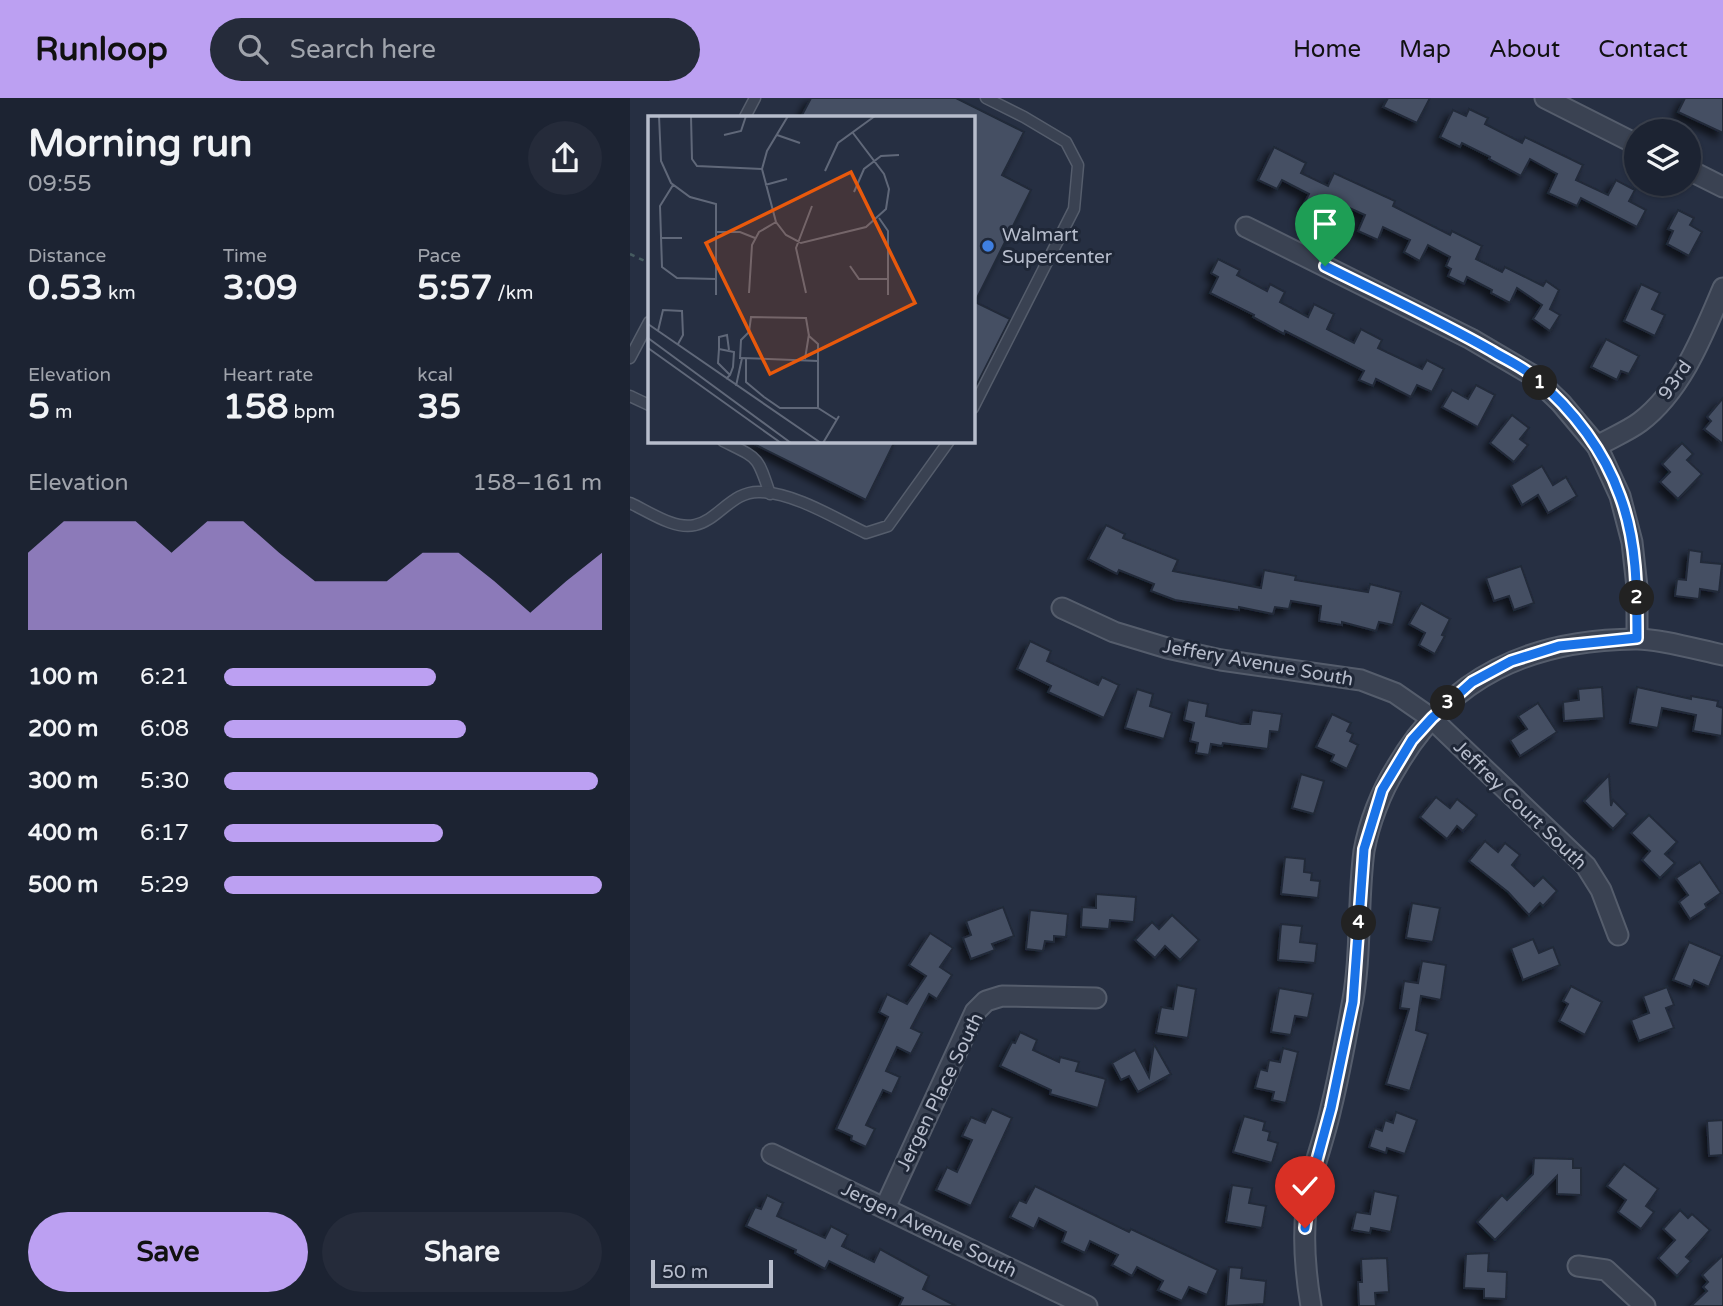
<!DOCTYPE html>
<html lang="en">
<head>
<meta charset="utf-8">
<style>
  body { margin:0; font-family:"Varela Round",sans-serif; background:#252b3a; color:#f1f3f6; height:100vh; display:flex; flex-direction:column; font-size:26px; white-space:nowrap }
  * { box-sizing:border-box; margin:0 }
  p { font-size:23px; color:#a0a4ac }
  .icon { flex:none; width:38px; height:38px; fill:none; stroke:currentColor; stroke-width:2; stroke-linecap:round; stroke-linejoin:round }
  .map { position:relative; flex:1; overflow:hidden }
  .panel { display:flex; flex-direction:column; background:#1c2332; width:630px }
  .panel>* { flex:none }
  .buttons { position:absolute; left:994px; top:21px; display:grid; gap:14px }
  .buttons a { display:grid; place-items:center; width:77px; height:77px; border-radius:50%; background:#1c2332; box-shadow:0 2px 5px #0004,0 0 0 2px #3a404d; font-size:35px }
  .scale { position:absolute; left:21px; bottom:18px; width:122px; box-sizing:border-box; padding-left:7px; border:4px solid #b7bdcc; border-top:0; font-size:19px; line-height:24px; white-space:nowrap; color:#b7bdcc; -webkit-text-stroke:5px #1f2737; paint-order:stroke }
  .pin { position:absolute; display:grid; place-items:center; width:60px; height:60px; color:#fff; margin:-72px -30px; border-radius:50% 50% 50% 0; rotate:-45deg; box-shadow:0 0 7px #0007 }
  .pin .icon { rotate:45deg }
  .km { position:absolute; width:35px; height:35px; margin:-18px; border-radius:50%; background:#222; color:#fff; font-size:19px; line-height:35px; text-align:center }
  .round { display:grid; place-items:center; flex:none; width:74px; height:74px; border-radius:37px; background:#252b3a }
  .headline { display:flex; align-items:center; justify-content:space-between; height:119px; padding:0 28px }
  h1 { font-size:38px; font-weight:700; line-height:52px }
  .metrics { display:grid; grid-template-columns:repeat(3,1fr); gap:10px; height:119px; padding:7px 28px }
  .metrics div { display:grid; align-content:center }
  .metrics b { font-size:35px; font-weight:700 }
  .metrics small { font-size:19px; font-weight:400 }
  .metrics p { font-size:19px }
  .chart { height:196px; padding:14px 28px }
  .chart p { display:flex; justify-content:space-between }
  .chart svg { width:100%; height:126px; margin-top:7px; fill:#bca0f2; opacity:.7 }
  .primary-button { display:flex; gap:14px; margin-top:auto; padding:14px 28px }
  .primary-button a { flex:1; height:80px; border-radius:42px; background:#bca0f2; color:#111; font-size:28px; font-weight:700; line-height:80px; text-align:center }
  .primary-button a+a { background:#252b3a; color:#f1f3f6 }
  ul { padding:0 28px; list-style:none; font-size:23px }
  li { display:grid; grid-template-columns:112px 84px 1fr; align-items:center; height:52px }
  li i { height:18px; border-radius:9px; background:#bca0f2 }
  header { display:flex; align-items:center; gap:42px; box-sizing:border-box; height:98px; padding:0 35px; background:#bca0f2; color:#111 }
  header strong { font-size:33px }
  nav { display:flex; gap:38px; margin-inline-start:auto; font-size:24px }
  .search { width:490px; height:63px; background:#252b3a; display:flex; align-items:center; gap:18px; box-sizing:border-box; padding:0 24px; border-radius:38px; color:#a0a4ac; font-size:26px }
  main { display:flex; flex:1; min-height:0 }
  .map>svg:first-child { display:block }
</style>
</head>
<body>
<header>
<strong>Runloop</strong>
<div class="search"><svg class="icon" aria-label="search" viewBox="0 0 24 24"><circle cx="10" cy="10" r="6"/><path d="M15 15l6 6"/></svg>Search here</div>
<nav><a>Home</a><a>Map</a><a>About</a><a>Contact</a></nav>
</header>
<main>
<section class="panel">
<div class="headline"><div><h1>Morning run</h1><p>09:55</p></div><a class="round"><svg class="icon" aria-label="share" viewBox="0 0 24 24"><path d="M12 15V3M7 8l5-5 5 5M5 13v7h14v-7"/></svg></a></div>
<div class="metrics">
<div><p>Distance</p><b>0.53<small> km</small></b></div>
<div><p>Time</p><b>3:09</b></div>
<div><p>Pace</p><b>5:57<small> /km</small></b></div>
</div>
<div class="metrics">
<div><p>Elevation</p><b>5<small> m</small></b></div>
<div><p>Heart rate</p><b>158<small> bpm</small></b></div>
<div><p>kcal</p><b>35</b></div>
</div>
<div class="chart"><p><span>Elevation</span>158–161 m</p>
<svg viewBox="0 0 160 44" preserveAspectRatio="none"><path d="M0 44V17L10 6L20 6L30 6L40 17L50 6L60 6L70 17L80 27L90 27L100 27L110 17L120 17L130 27L140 38L150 27L160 17V44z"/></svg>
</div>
<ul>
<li><b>100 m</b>6:21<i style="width:56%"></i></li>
<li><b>200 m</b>6:08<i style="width:64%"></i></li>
<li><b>300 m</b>5:30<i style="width:99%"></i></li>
<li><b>400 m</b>6:17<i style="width:58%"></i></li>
<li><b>500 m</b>5:29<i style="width:100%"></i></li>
</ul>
<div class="primary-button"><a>Save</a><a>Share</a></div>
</section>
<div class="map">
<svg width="1093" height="1208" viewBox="0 0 1093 1208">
  <defs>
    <filter id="shadow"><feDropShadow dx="-5.5" dy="5.5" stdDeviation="3.5" flood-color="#0009"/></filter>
  </defs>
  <rect width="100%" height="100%" fill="#262f42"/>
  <g fill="#454f64" stroke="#212939" stroke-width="2" filter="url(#shadow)">
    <path d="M181 0H326L394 34 372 77 401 92 345 204 380 221 343 294V19H171Z"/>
    <path d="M758 0H800L787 25 753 9Z"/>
    <path d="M1055 0H1093V35L1048 14Z"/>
    <path d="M839 11 858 20 855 26 892 45 895 39 953 67 946 82 978 97 986 82 1005 92 999 103 1016 112 1007 129 951 100 947 108 918 95 927 76 900 61 891 78 859 61 860 59 832 45 830 49 810 39 823 12 836 18Z"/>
    <path d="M644 49 676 65 671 75 698 88 704 75 765 103 763 108 820 137 822 133 852 148 846 161 872 174 875 169 913 188 916 183 929 192 920 211 930 217 920 233 903 221 912 207 887 190 880 205 861 195 862 192 837 179 834 186 818 178 821 171 816 168 820 159 798 147 790 163 774 154 780 142 753 129 748 142 728 133 735 117 713 107 710 113 697 106 691 117 673 107 679 96 652 82 647 91 628 82Z"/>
    <path d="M1048 112 1064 120 1060 127 1072 134 1059 158 1037 146 1043 133 1038 131Z"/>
    <path d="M588 161 610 172 607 177 637 193 640 186 655 194 650 204 678 219 684 206 704 216 697 231 724 245 731 231 752 242 748 250 792 271 797 262 814 271 802 294 787 287 781 299 746 281 743 288 729 282 734 273 655 233 654 236 623 219 624 217 580 195 588 179 581 175Z"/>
    <path d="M1011 186 1030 195 1022 211 1035 217 1025 238 994 223Z"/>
    <path d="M976 241 1009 258 999 276 991 273 987 282 961 269Z"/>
    <path d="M846 287 865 297 848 329 812 309 822 292 838 301Z"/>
    <path d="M1093 300V346L1074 331 1081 323 1077 319Z"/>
    <path d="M882 317 899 330 890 341 898 347 884 364 860 345Z"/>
    <path d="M118 343H265L236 402Z"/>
    <path d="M1052 345 1063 356 1057 362 1072 376 1048 401 1030 384 1040 374 1032 366Z"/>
    <path d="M912 368 923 387 936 379 947 398 918 415 908 397 892 407 881 387Z"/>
    <path d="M476 427 495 436 493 440 548 462 543 473 631 490 634 472 666 478 665 482 738 494 740 486 771 494 763 527 749 524 746 533 712 524V527L689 523 691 508 661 503 659 511 645 509 643 516 609 509V512L545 502 521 493 524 486 489 472 487 476 458 461Z"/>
    <path d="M1059 452 1072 454 1071 464 1092 466 1089 494 1070 491 1069 501 1045 498 1047 481 1056 482Z"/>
    <path d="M891 468 904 505 884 512 879 498 864 503 856 480Z"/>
    <path d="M791 505 820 521 812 537 815 538 805 556 789 547 795 535 779 526Z"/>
    <path d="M400 543 421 553 417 563 468 587 472 579 489 587 474 620 418 594 421 588 387 571Z"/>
    <path d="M972 589 974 620 934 623 933 604 949 602 948 591Z"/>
    <path d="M1007 589 1061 601V598L1088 603 1087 608 1093 610 1092 638 1063 633 1066 617 1032 610 1028 630 1000 625Z"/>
    <path d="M507 591 523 596 520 608 542 615 534 641 495 630Z"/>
    <path d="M558 602 578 606 576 618 611 626H620L622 612 652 616 649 634 640 633 638 651 593 645 592 648 581 646 579 657 566 655 568 645 560 643 564 625 554 622Z"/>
    <path d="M908 605 927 634 890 658 880 642 897 631 888 618Z"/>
    <path d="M702 616 721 625 717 633 723 636 720 643 728 647 717 671 701 663 704 657 686 649Z"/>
    <path d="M671 676 694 683 684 716 662 710Z"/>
    <path d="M979 677 981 708 983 702 997 716 983 731 954 703Z"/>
    <path d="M806 699 820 710 827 701 847 717 833 733 827 728 817 741 790 719Z"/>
    <path d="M1019 717 1047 744 1035 756 1045 765 1030 780 1012 762 1020 753 1001 735Z"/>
    <path d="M855 743 868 754 875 745 890 757 882 767 904 788 913 779 927 793 913 808 910 805 899 817 878 794 839 763Z"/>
    <path d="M655 759 675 761 674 774 682 775 681 782 690 783 688 800 651 796Z"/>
    <path d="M1070 764 1091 795 1075 806 1077 810 1060 821 1049 804 1058 797 1046 780Z"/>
    <path d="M466 796 506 799 504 824 480 822 479 831 451 829 452 809 466 810Z"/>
    <path d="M782 805 810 810 803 844 776 840Z"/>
    <path d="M373 809 384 838 362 846 365 852 341 861 333 840 341 837 336 823Z"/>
    <path d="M400 812 438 816 436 839 424 838V844L415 843 413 853 396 851Z"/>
    <path d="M542 817 569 842 550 862 535 848 525 860 505 842 522 824 529 831Z"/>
    <path d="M651 826 672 828 670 844 687 846 685 865 648 862Z"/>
    <path d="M300 835 323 850 310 869 322 877 307 901 299 896 281 930 292 935 281 956 267 949 256 973 270 979 262 996 253 992 236 1027 245 1031 236 1049 221 1042 222 1038 206 1031 258 919 249 914 257 896 277 906 296 878 279 867Z"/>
    <path d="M903 841 909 855 923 849 930 867 893 882 881 850Z"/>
    <path d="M1059 844 1092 858 1079 889 1064 882 1061 889 1043 882Z"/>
    <path d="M792 863 816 867 811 902 791 898 786 932 798 936 780 993 756 986 779 911 770 910 774 883 788 885Z"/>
    <path d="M547 887 566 891 558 940 526 935 531 909 543 911Z"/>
    <path d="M941 888 972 904 955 937 929 923 938 906 933 903Z"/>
    <path d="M1037 889 1044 907 1036 910 1044 930 1009 943 1001 922 1019 915 1013 898Z"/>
    <path d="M649 890 683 896 678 920 665 918 661 937 641 934Z"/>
    <path d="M390 934 407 942 403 952 429 964 430 959 449 964 446 973 476 981 468 1010 420 996 421 992 370 968 382 944 385 945Z"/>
    <path d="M524 946 541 976 508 994 499 978 491 982 482 965 505 952 519 979Z"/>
    <path d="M653 950 668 954 656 1005 642 1002 644 994 625 990 630 971 637 973 639 962 650 964Z"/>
    <path d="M362 1011 382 1020 341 1108 306 1092 317 1069 327 1074 342 1042 332 1038 341 1019 355 1025Z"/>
    <path d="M766 1014 787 1022 775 1056 757 1050 756 1055 739 1049 745 1030 752 1033 755 1022 763 1025Z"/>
    <path d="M614 1018 635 1024 633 1032 640 1034 638 1042 648 1045 642 1065 603 1054Z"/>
    <path d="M1093 1022V1057L1079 1058 1077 1023Z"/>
    <path d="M904 1060 943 1061V1070H951V1097L927 1096V1078L865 1142 847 1124 872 1097 877 1102 903 1076Z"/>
    <path d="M994 1066 1028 1091 1016 1108 1024 1114 1011 1131 988 1114 996 1102 977 1088Z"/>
    <path d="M602 1087 622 1090 619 1105 636 1108 632 1130 596 1124Z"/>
    <path d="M405 1088 499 1134 501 1131 588 1172 577 1197 559 1189 552 1203 528 1192 533 1183 507 1169 502 1178 482 1167 488 1157 460 1143 455 1155 432 1144 436 1134 409 1120 404 1131 380 1119 389 1102 396 1105Z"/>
    <path d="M744 1093 768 1098 761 1134 741 1130 740 1135 722 1132 726 1114 740 1116Z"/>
    <path d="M137 1097 153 1105 147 1118 195 1140 201 1128 218 1137 212 1148 244 1164 250 1151 299 1178 293 1191 326 1208H269L273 1200 199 1163 195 1171 165 1155 166 1152 116 1128 125 1109 131 1111Z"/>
    <path d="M1050 1112 1058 1120 1062 1116 1080 1132 1056 1159 1061 1163 1047 1178 1028 1160 1045 1142 1033 1131Z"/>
    <path d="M859 1155 858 1173 877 1174 876 1201 854 1200V1191L834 1190 836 1156Z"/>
    <path d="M1093 1157V1208H1061L1077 1193 1073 1189 1078 1184 1072 1177Z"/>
    <path d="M757 1160 759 1194 745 1195 746 1208H729L728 1184H732L731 1161Z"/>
    <path d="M599 1169 612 1170 611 1180 636 1183 634 1206 596 1208Z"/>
  </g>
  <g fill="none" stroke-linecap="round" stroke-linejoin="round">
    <g stroke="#555d6c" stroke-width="13">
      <g id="service">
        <path d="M115 19 125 0"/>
        <path d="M0 260 19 224"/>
        <path d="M0 298 19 307"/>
        <path d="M343 310 444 111 448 67 436 44 394 19 356 0"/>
        <path d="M93 343C129 361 127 357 140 396"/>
        <path d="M0 405C18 413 44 432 65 427 89 422 102 392 131 394 167 396 204 420 236 435L258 428 319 343"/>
      </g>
    </g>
    <g stroke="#555d6c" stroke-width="23">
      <g id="minor">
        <path d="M915 0 1006 46"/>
        <path d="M1059 72 1093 89"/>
        <path d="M616 129 841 241 902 277 931 305 967 348 990 398 1002 444 1007 489V540"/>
        <path d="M967 348C981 340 998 333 1010 324 1052 292 1073 237 1093 190"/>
        <path d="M432 510 484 534 537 550 591 562 731 582 765 595 801 620 956 768 971 792 988 837"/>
        <path d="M142 1056 457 1208"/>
        <path d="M255 1110 345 914 356 903 372 898 466 900"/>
        <path d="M948 1168 976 1172 1015 1208"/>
        <path d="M681 1208C674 1167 671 1123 681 1082 687 1058 696 1034 701 1010 709 978 715 945 721 912 732 860 727 806 734 753 739 725 751 694 766 670 819 578 901 542 1005 541 1027 540 1069 552 1093 557"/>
      </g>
    </g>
    <path stroke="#465b60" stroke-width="2.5" stroke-dasharray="5 5" stroke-linecap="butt" d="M0 156 19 165"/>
    <use href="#service" stroke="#3a4252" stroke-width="10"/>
    <use href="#minor" stroke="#3a4252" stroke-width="19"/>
  </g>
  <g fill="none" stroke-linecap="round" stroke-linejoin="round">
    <g stroke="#fff" stroke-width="14">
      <path id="route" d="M675 1130 681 1084 701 1010 723 904 734 751 752 692 782 642 802 620 842 584 881 563 929 548 1007 540C1007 492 1007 443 990 398 973 350 942 311 903 278 891 268 875 261 862 253 808 222 751 196 695 168"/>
    </g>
    <use href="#route" stroke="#1a73e8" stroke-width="9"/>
  </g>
  <circle fill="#3f7fe0" stroke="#1f2737" stroke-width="2.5" cx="358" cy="148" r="7"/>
  <g text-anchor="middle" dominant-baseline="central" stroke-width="6" stroke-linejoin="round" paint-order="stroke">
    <g font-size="19" fill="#b7bdcc" stroke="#1f2737" text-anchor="start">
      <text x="372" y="137">Walmart<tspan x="372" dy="22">Supercenter</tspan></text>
    </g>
    <g font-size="19" fill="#b7bdcc" stroke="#1f2737">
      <text transform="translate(1045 282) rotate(-55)">93rd</text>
      <text transform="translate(628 565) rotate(10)">Jeffery Avenue South</text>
      <text transform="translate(890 707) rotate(44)">Jeffrey Court South</text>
      <text transform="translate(310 994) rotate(-64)">Jergen Place South</text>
      <text transform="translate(299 1132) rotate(26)">Jergen Avenue South</text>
    </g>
  </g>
  <g transform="translate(18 18)">
    <rect width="327" height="327" fill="#262f42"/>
    <path fill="none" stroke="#606879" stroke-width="2" d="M5 0H11L13 45 23 67 42 81 68 88V179M43 0 44 43 49 50 114 53M140 0 119 35 114 53 128 106 138 119 153 127 218 111 238 93 241 73 236 58 205 17M76 19 93 15 98 0M129 19 152 27M177 55 190 27 227 0M25 69 12 90 14 151 29 162 68 163M117 69 139 63M206 76 216 53 233 40 251 39M231 102 240 115V179M68 116H92L107 122M12 122H34M202 150 211 163H240M101 177 104 129 111 116 128 106M158 177 148 132 164 90M0 208 173 327M10 215 15 194 34 195 35 219 30 228M0 222 143 327M0 232 133 327M71 233V221L79 219 81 234M92 243 93 224 101 216 103 201 158 202 161 220 170 228V292M98 243V266L116 281 132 292H170L189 304M157 243 161 218M78 263 82 259 85 251 86 236 71 233 70 247 82 259M88 270 94 242 170 245M175 327 191 300"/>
    <path fill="#e8590c" fill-opacity="0.15" stroke="#e8590c" stroke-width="3.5" d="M203 56 267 187 122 258 58 127Z"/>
    <rect width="327" height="327" fill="none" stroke="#b7bdcc" stroke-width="3.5"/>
  </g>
</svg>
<div class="buttons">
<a><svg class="icon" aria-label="layers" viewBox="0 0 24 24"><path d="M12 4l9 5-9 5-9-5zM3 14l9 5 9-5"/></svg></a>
</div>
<div class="scale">50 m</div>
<div class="pin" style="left:695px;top:168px;background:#1e9e55"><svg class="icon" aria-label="arrive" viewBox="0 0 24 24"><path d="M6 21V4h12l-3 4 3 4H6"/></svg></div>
<div class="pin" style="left:675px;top:1130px;background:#d93025"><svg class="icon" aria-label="check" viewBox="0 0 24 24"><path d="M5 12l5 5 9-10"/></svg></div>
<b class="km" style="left:910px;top:285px">1</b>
<b class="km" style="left:1007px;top:500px">2</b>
<b class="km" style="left:818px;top:605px">3</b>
<b class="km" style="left:729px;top:825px">4</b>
</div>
</main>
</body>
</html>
